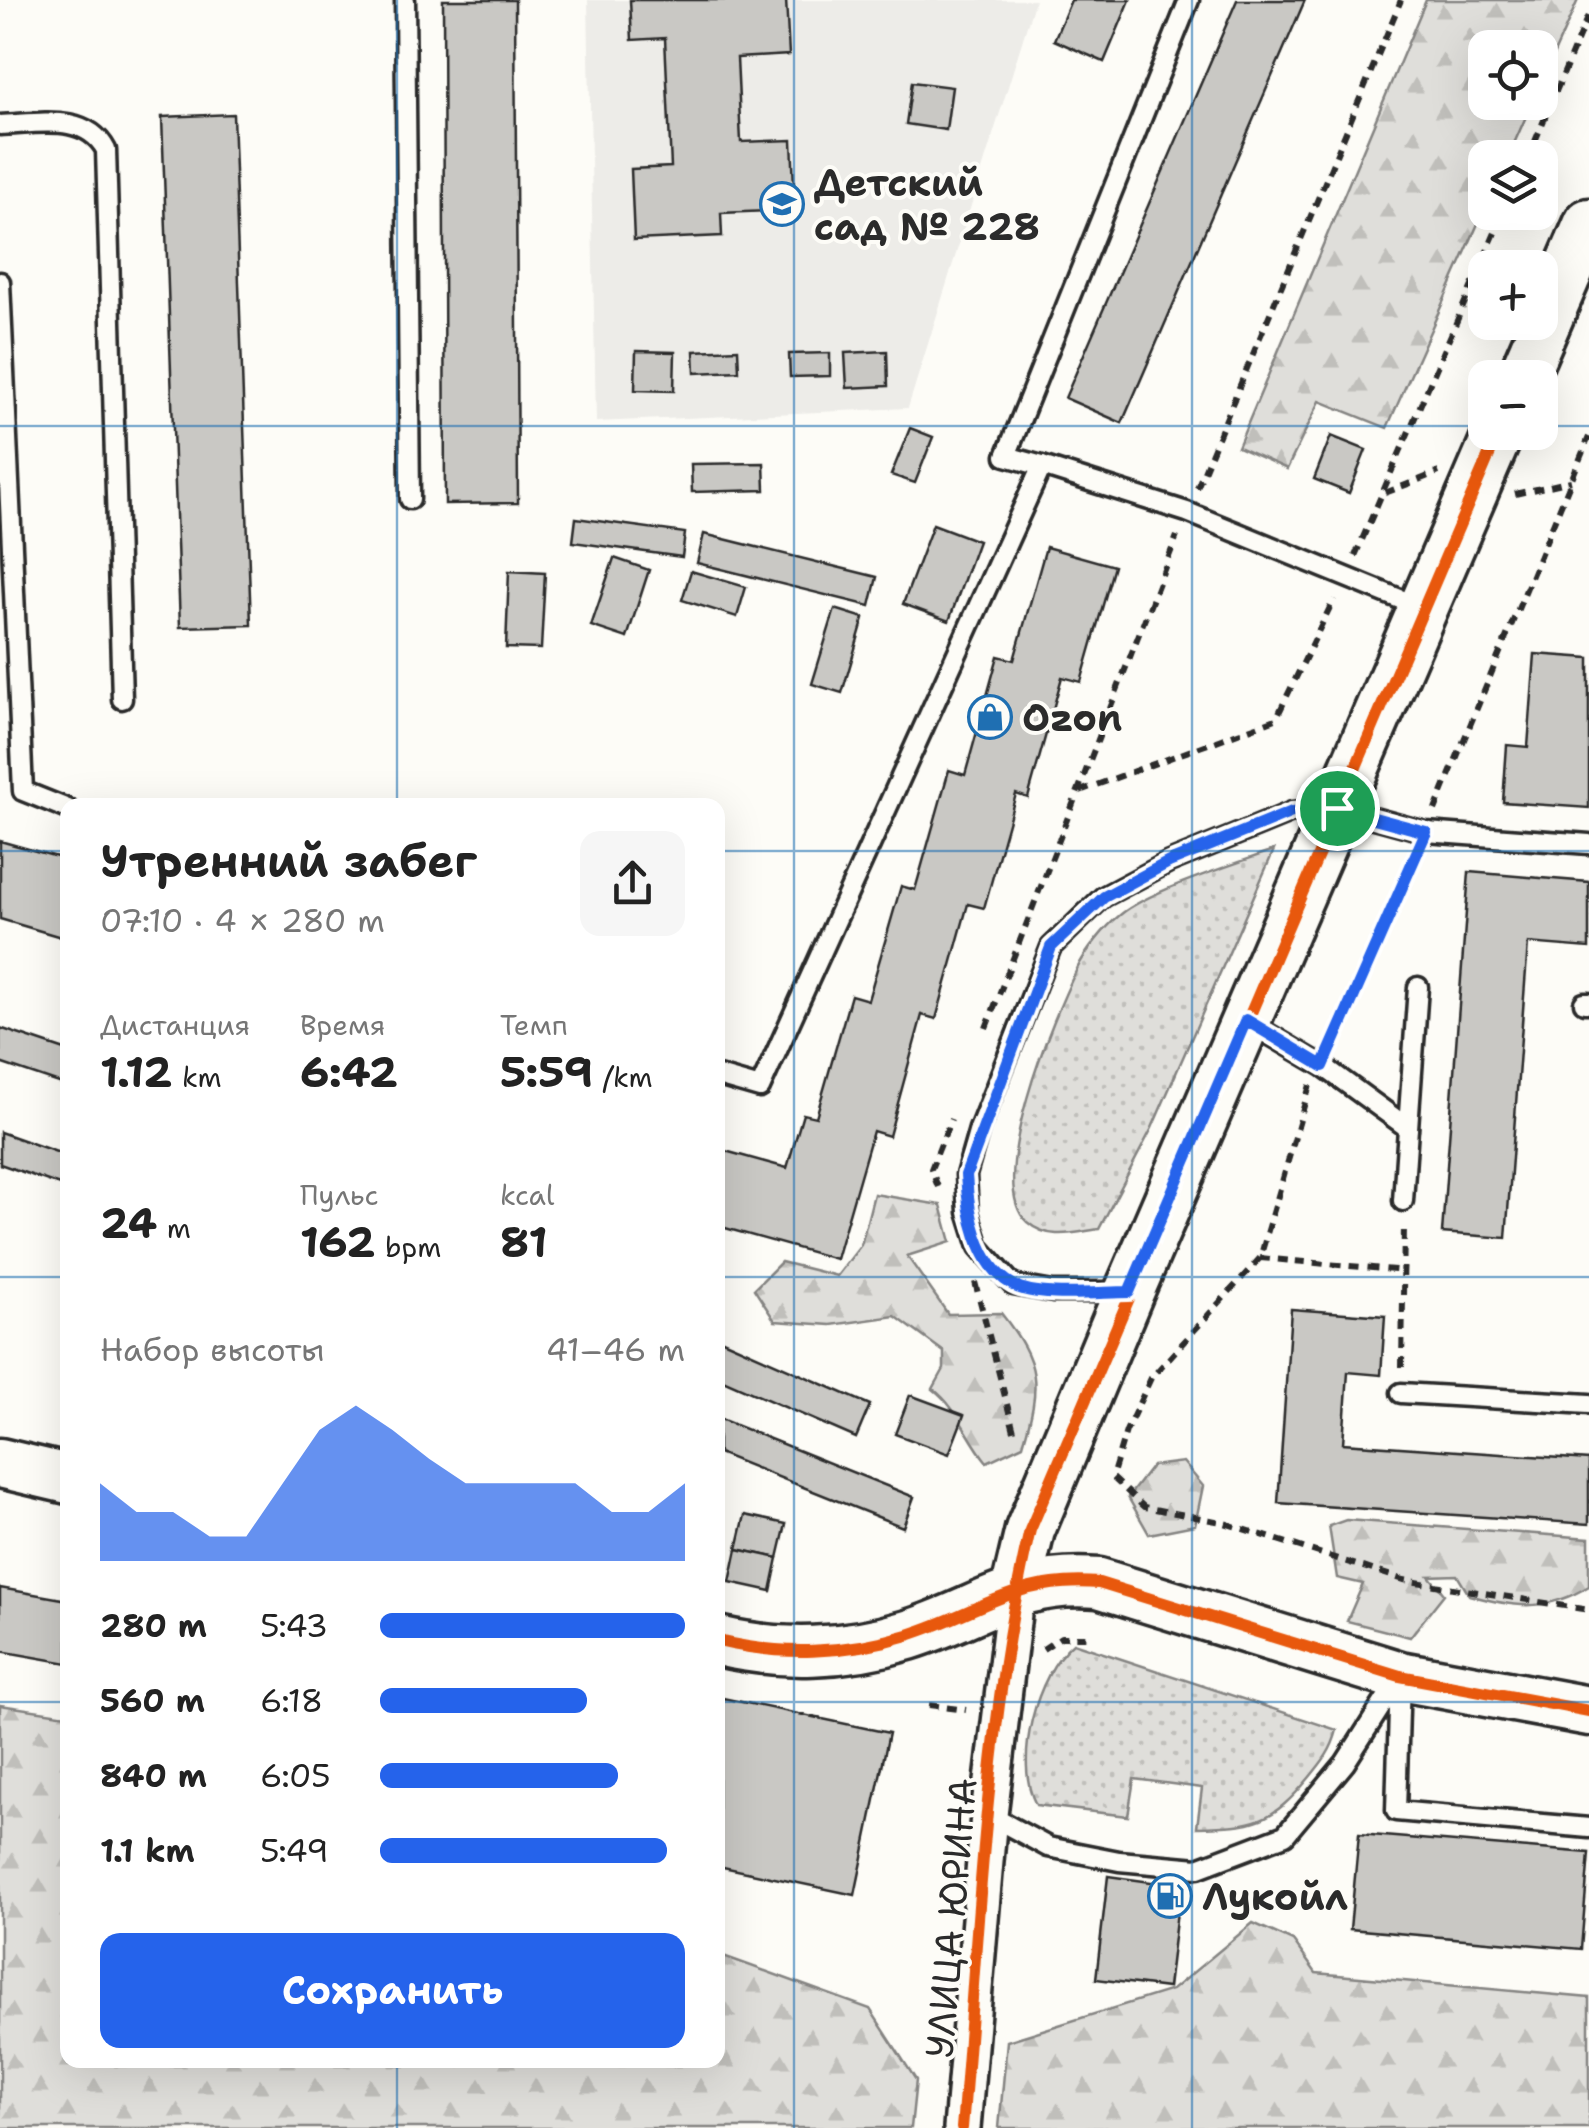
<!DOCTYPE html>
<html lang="ru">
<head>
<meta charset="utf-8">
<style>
  body { margin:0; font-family:"Shantell Sans",sans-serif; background:#f6f6f6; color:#222; height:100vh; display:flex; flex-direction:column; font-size:38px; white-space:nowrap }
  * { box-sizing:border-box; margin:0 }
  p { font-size:32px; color:#767676 }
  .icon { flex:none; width:55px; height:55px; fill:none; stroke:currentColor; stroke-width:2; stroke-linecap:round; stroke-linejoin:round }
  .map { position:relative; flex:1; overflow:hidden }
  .side { position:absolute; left:60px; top:798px; width:665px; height:1270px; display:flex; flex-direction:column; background:#fff; border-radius:20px; box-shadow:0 10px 40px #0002 }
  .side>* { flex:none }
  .buttons { position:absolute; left:1468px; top:30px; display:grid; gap:20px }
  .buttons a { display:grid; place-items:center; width:90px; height:90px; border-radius:20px; background:#fff; box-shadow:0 10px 40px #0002; font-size:50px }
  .pin { position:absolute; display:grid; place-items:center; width:85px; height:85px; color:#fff; margin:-42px; border:5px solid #fff; border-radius:50%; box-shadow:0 2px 10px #0007 }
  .round { display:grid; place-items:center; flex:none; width:105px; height:105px; border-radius:20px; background:#f6f6f6 }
  .headline { display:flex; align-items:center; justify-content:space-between; height:170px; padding:0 40px }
  h1 { font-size:45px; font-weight:700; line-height:75px }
  .figures { display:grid; grid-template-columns:repeat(3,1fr); gap:15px; height:170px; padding:10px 40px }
  .figures div { display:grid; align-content:center }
  .figures b { font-size:42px; font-weight:700 }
  .figures small { font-size:28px; font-weight:400 }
  .figures p { font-size:28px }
  .chart { height:280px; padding:20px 40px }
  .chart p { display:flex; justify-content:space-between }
  .chart svg { width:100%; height:180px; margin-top:10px; fill:#2563eb; opacity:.7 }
  .primary-button { display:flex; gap:20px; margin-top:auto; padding:20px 40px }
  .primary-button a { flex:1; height:115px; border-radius:20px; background:#2563eb; color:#fff; font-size:40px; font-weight:700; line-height:115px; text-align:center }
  ul { padding:0 40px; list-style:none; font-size:32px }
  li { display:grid; grid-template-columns:160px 120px 1fr; align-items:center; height:75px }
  li i { height:25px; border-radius:12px; background:#2563eb }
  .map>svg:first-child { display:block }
</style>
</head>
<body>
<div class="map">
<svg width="1589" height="2128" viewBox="0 0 1589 2128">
  <defs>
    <pattern id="grass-dots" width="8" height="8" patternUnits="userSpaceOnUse" patternTransform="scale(2.5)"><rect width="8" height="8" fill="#dfdeda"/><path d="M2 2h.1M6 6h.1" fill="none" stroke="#c0bfbb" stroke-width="1.8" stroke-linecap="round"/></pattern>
    <pattern id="forest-firs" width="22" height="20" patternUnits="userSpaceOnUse" patternTransform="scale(2.5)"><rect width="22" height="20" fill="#dfdeda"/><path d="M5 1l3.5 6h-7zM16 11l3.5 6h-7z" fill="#c0bfbb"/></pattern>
  </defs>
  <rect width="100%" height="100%" fill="#fdfcf7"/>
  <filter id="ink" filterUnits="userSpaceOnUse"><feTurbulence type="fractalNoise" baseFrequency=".01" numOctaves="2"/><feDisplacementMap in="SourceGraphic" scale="20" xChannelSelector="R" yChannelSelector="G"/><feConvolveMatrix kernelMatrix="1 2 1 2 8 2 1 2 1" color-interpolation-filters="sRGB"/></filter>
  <g filter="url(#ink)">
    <path fill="#edece8" d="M588 0H1035L908 408 596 422Z"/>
    <g fill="url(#grass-dots)" stroke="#858482" stroke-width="2.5">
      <path d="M1274 850 1152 1128 1099 1229C1073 1233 1049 1241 1027 1222 984 1182 1054 1015 1077 969 1085 952 1105 927 1120 915 1150 890 1235 864 1274 850Z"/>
      <path d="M1073 1643 1337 1730C1332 1750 1323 1761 1309 1778 1272 1823 1255 1826 1197 1827L1202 1788 1134 1779 1128 1816 1036 1805C1013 1762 1036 1674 1073 1643Z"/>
    </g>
    <g fill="url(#forest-firs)" stroke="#858482" stroke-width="2.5">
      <path d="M1426 0H1578L1540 85V48H1485V102L1532 103 1508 157 1485 158V208L1387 428 1320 401 1287 469 1238 447Z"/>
      <path d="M874 1194 941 1205 951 1242 907 1256 948 1314 1001 1313C1041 1364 1041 1384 1023 1445L987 1462C967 1438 958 1408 933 1389L944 1369V1352L895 1316 831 1325 775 1321 754 1289 781 1262 837 1276 861 1245Z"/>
      <path d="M1183 1462 1203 1486 1195 1525 1149 1534 1128 1497 1152 1466Z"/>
      <path d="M1346 1520 1589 1538V1586C1547 1612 1515 1608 1469 1595L1457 1575 1429 1576 1444 1594 1410 1637 1347 1621 1363 1584 1337 1578 1329 1526Z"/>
      <path d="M0 1705 67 1715 68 2060H718V1954L870 2009 916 2080 911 2128H0Z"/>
      <path d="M1253 1923 1293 1941 1316 1973 1589 1998V2128H999L1007 2041 1172 1990Z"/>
    </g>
    <g fill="#c9c8c4" stroke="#2b2b2b" stroke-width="2.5">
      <path d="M443 0H515L518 503 445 504Z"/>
      <path d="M630 0H786L789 55 737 58 741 142 792 140 795 210 721 213 722 236 634 240 631 169 671 167 665 38 632 40Z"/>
      <path d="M1071 0H1130L1104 62 1054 40Z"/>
      <path d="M1237 0H1305L1122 423 1065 398Z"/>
      <path d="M912 82 952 87 946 130 906 124Z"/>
      <path d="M233 114 251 625 180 627 162 117Z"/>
      <path d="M738 349 739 371 695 373 694 351Z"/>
      <path d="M636 351 675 352 674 391 635 390Z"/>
      <path d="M887 351 888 386 847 388 845 353Z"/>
      <path d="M830 353V376L790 377 789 354Z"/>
      <path d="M910 428 933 437 915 483 891 475Z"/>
      <path d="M1331 436 1366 450 1349 493 1314 479Z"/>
      <path d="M764 463 765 490 692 492 691 464Z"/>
      <path d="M576 518 685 533 682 557 573 542Z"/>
      <path d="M933 524 978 541 949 621 903 604Z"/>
      <path d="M704 534 877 577 870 606 697 563Z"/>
      <path d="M1046 547 1114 566 1081 682 1062 677 1028 798 1016 794 984 908 968 904 936 1019 922 1015 889 1136 873 1131 836 1259 718 1226V1149L787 1168 803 1114 816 1117 851 995 868 1000 901 886 915 890 949 770 965 775 998 656 1014 660Z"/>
      <path d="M614 558 649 570 627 638 591 626Z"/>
      <path d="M509 571 545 573 541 649 506 648Z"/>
      <path d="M691 571 746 587 737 617 682 600Z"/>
      <path d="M835 609 864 618 842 693 812 684Z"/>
      <path d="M1535 654 1589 658V808L1503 802 1507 745 1528 747Z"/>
      <path d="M0 841 68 860V939L0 919Z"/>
      <path d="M1469 872 1589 882V948L1528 943 1506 1238 1442 1233Z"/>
      <path d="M0 1028 68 1051V1086L0 1063Z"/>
      <path d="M0 1132 68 1156V1188L0 1164Z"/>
      <path d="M1291 1309 1385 1316 1381 1375 1348 1372 1343 1443 1589 1460V1524L1278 1503Z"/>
      <path d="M718 1338 870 1405 856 1438 718 1378Z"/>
      <path d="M910 1395 964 1415 949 1454 895 1434Z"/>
      <path d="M718 1418 914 1497 903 1527 718 1453Z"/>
      <path d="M745 1515 786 1524 778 1558 737 1549Z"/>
      <path d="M737 1549 778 1558 771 1591 730 1582Z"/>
      <path d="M0 1588 68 1600V1663L0 1651Z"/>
      <path d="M718 1697 889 1733 855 1895 718 1866Z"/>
      <path d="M1359 1834 1589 1853 1581 1949 1350 1929Z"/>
      <path d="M1108 1876 1180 1886 1168 1988 1096 1979Z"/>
    </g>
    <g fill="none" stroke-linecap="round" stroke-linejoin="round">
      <g stroke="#2b2b2b" stroke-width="25">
        <g id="lane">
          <path d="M405 0 410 499"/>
          <path d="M0 125C37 124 86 112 106 150L122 699"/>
          <path d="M0 282 23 791 68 809"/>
          <path d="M1042 466 1006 456 1189 0"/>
          <path d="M1584 1003H1589"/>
          <path d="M1246 1021 1323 1066 1408 1128 1403 1201"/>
          <path d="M718 1076 760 1088 1042 466 1187 512 1422 608"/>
          <path d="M1408 1128 1418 987"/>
          <path d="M1123 1292H1053L1013 1285 979 1247 968 1212 966 1175 979 1129 1051 947 1103 897 1169 862 1292 812 1337 808 1426 832 1589 844"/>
          <path d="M1401 1393 1589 1404"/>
          <path d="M1400 1677 1396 1811 1589 1828"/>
          <path d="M989 1815 1048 1847 1119 1861 1198 1868 1285 1835 1345 1763 1398 1680"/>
        </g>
      </g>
      <g stroke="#2b2b2b" stroke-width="42">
        <path id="street" d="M962 2128 989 1815 1016 1589"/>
      </g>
      <g stroke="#2b2b2b" stroke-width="55">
        <g id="secondary">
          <path d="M1522 378 1589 223"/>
          <path d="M0 1463 68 1479"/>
          <path d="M1016 1589 1030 1530 1129 1292 1499 432"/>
          <path d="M718 1641C780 1656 846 1654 908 1635 982 1612 1016 1576 1099 1583L1400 1676 1589 1711"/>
        </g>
      </g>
      <g stroke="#2b2b2b" stroke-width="6" stroke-dasharray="10 8" stroke-linecap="butt">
        <path d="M1528 158 1589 13"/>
        <path d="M1197 488 1401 0"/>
        <path d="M1385 493 1439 472"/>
        <path d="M1515 494 1571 481"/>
        <path d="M1355 556 1504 212"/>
        <path d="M1080 791 1276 719 1334 599"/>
        <path d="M1435 810 1589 437"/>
        <path d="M986 1028 1177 536"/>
        <path d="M1333 1044 1417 854"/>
        <path d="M1310 1085 1260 1258 1406 1271"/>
        <path d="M938 1187 931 1169 951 1119"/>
        <path d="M1260 1258 1151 1378 1126 1431 1112 1477 1144 1507 1221 1522 1404 1580 1589 1610"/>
        <path d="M975 1282 1014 1431"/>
        <path d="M1402 1367 1404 1224"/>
        <path d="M1043 1649 1061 1637H1088"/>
        <path d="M929 1705 966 1710"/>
      </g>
      <use href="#lane" stroke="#fdfcf7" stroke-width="18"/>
      <use href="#street" stroke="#fdfcf7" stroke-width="35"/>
      <use href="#secondary" stroke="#fdfcf7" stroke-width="48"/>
      <g stroke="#fdfcf7" stroke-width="19">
        <g id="cycleway">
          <path d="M718 1641C780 1656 846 1654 908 1635 982 1612 1016 1576 1099 1583L1400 1676 1589 1711"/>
          <path d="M962 2128C979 1931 985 1722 1030 1530L1499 432"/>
        </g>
      </g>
      <use href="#cycleway" stroke="#e8590c" stroke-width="12"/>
    </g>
  </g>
  <g fill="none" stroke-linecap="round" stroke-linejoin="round" filter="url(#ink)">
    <g stroke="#fff" stroke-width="20">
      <path id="route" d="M1337 808 1426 832 1323 1066 1246 1020 1129 1292C1099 1292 1038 1299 1013 1285 977 1265 968 1212 966 1175L1051 947 1104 897 1169 862 1292 812Z"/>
    </g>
    <use href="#route" stroke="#2563eb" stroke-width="12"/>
  </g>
  <path fill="none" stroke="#1f6fb2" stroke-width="2.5" stroke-opacity="0.55" d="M397 0V805M794 0V2128M1192 0V2128M0 426H1485M1540 426H1589M0 851H68M718 851H1589M0 1277H68M718 1277H1589M0 1702H68M718 1702H1589M397 2060V2128"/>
  <defs>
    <g id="school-ring" transform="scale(2.25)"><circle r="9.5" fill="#fdfcf7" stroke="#1f6fb2" stroke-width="1.5"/><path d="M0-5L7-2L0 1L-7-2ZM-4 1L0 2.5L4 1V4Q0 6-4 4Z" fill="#1f6fb2"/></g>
    <g id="shop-ring" transform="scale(2.25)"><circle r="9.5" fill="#fdfcf7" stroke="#1f6fb2" stroke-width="1.5"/><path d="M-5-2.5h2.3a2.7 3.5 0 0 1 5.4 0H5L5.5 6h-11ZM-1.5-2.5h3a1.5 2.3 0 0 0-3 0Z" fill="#1f6fb2"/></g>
    <g id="fuel-ring" transform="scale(2.25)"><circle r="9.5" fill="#fdfcf7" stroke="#1f6fb2" stroke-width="1.5"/><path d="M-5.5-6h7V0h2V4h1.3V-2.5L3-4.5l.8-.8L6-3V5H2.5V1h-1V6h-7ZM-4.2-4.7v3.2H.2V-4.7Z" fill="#1f6fb2"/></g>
  </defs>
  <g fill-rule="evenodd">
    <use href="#school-ring" x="782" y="204"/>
    <use href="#shop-ring" x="990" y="717"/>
    <use href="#fuel-ring" x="1170" y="1896"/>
  </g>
  <g text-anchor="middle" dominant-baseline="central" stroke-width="8" stroke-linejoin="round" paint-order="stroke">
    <g font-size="38" font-weight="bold" fill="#2b2b2b" stroke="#fdfcf7" text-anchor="start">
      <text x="814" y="182">Детский<tspan x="814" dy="44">сад № 228</tspan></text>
      <text x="1022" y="717">Ozon</text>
      <text x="1202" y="1896">Лукойл</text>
    </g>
    <g font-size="38" fill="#2b2b2b" stroke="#fdfcf7">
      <text transform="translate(951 1918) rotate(-85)">УЛИЦА ЮРИНА</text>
    </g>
  </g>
</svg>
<div class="buttons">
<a><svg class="icon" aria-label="locate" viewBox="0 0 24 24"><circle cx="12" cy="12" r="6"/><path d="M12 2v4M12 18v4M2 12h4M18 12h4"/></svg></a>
<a><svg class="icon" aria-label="layers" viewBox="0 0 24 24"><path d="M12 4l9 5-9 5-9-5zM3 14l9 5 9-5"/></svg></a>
<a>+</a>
<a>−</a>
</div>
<div class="pin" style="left:1337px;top:808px;background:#1e9e55"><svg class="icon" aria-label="arrive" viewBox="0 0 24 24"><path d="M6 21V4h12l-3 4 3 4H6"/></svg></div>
<section class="side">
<div class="headline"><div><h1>Утренний забег</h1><p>07:10 · 4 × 280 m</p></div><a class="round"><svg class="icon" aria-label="share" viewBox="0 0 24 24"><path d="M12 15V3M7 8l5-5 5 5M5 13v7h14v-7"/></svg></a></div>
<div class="figures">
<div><p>Дистанция</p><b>1.12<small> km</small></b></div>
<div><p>Время</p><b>6:42</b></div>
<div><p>Темп</p><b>5:59<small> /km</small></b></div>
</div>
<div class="figures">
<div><b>24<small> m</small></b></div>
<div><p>Пульс</p><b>162<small> bpm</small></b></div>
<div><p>kcal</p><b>81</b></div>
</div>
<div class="chart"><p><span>Набор высоты</span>41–46 m</p>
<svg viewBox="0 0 160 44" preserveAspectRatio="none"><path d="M0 44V25L10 32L20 32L30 38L40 38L50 25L60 12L70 6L80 12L90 19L100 25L110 25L120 25L130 25L140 32L150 32L160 25V44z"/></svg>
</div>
<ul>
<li><b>280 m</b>5:43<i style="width:100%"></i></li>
<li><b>560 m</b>6:18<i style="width:68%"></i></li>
<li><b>840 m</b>6:05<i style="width:78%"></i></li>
<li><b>1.1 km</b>5:49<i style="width:94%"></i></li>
</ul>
<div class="primary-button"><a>Сохранить</a></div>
</section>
</div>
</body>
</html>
